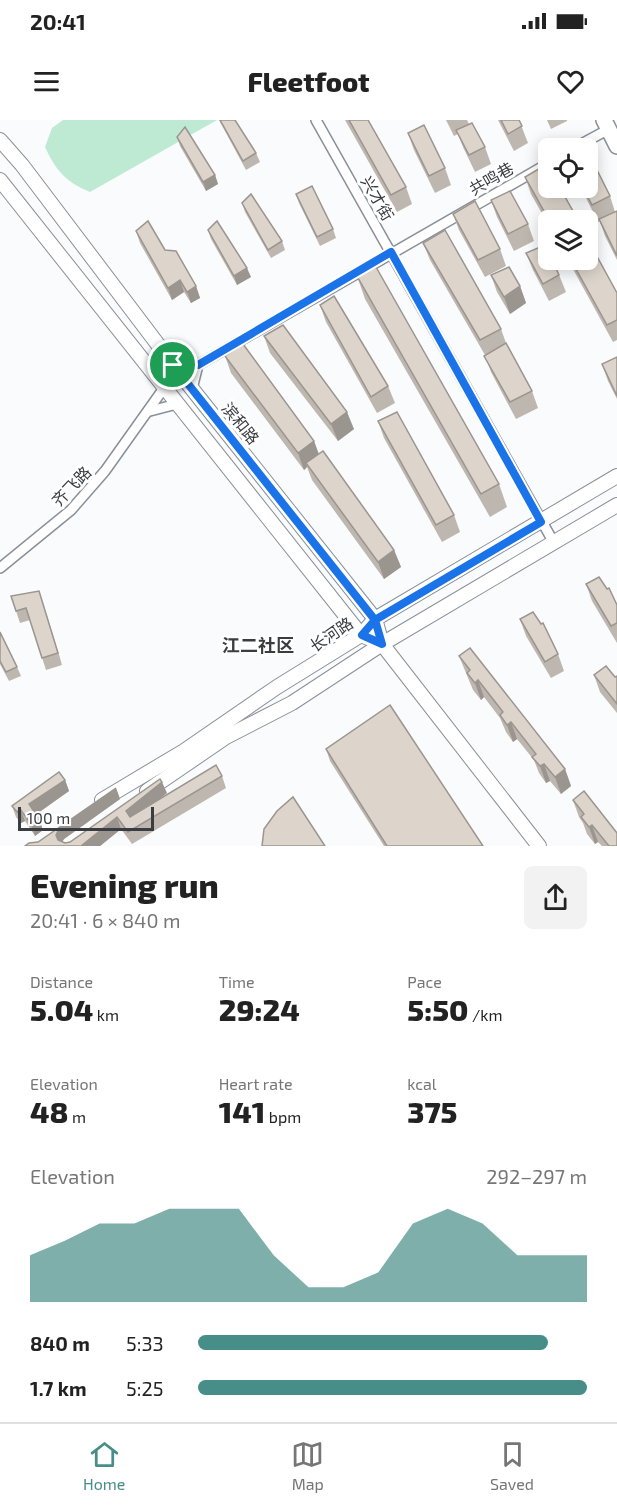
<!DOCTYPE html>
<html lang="en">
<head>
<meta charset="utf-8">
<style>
  body { margin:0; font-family:"Exo 2","Noto Sans SC",sans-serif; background:#f2f2f2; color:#222; height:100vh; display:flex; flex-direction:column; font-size:22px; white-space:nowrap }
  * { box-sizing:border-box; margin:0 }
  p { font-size:20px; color:#767676 }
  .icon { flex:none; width:33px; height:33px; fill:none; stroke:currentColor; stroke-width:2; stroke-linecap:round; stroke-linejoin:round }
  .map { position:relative; height:726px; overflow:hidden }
  .panel { display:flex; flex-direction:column; background:#fff; flex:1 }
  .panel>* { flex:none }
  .tools { position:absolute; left:538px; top:18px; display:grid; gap:12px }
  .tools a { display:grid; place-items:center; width:60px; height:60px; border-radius:9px; background:#fff; box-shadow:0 3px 15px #0003; font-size:30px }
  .scale { position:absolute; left:18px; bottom:15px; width:136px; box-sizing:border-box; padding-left:6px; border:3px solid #393c40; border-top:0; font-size:16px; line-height:21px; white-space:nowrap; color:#393c40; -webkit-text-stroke:4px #fff; paint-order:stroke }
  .pin { position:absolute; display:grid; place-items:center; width:51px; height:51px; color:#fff; margin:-26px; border:3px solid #fff; border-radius:50%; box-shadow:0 2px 6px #0007 }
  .round { display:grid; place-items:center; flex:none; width:63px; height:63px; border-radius:9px; background:#f2f2f2 }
  .headline { display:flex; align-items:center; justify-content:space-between; height:102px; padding:0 30px }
  h1 { font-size:33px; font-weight:800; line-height:45px }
  .metrics { display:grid; grid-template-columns:repeat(3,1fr); gap:9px; height:102px; padding:6px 30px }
  .metrics div { display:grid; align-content:center }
  .metrics b { font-size:30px; font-weight:800 }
  .metrics small { font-size:16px; font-weight:400 }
  .metrics p { font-size:16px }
  .chart { height:168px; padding:12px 30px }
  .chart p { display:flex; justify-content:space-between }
  .chart svg { width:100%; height:108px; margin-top:6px; fill:#488e88; opacity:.7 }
  ul { padding:0 30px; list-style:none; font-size:20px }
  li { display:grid; grid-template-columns:96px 72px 1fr; align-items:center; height:45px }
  li i { height:15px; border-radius:8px; background:#488e88 }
  .status { display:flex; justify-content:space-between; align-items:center; height:42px; padding:0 30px; background:#fff; direction:ltr }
  .status svg { height:16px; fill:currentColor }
  header { display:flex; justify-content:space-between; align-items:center; height:78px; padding:0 30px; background:#fff; font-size:27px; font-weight:800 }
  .menu { display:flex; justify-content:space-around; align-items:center; height:84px; border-top:2px solid #e0e0e0; background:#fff; font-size:16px; color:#767676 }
  .menu a { display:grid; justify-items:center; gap:3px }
  .menu .current { color:#488e88 }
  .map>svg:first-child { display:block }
</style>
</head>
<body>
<div class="status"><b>20:41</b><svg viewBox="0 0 49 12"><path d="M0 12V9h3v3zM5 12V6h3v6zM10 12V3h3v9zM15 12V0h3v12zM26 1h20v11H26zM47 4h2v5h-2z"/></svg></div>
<header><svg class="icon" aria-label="menu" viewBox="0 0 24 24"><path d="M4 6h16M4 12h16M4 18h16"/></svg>Fleetfoot<svg class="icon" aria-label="heart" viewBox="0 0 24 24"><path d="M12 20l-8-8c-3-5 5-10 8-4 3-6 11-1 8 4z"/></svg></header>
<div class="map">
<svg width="617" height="726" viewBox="0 0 617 726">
  <rect width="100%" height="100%" fill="#fafbfd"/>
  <path fill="#beead3" d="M63 0H217L90 72C66 62 56 51 45 27L52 8Z"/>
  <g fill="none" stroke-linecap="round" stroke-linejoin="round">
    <g stroke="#899099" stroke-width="12">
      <g id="minor">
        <path d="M316 0 554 423"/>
        <path d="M574 28 609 9"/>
        <path d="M173 245H198L549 43"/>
        <path d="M192 269 198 245"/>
        <path d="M150 291 177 284"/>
        <path d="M0 448 71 390 105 351 164 268"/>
      </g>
    </g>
    <g stroke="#899099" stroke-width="16">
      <g id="secondary">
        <path d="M0 20 22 45 181 255 375 499 382 524 539 726"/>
        <path d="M0 60 361 515 368 518"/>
        <path d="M147 671 226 617 292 583 382 524 617 385"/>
        <path d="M102 680 184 631 277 567 361 515 375 499 617 356"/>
      </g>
    </g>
    <g stroke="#899099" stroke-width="18">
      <path id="primary" d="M604 0 617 26"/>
    </g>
    <use href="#minor" stroke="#fff" stroke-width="9"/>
    <use href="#secondary" stroke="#fff" stroke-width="14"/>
    <use href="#primary" stroke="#fff" stroke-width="15"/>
  </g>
  <g fill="#beb7af">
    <path d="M219 0H235L256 33 260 42 246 50Z"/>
    <path d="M345 0H368L406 67 412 84 397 92Z"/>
    <path d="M446 0H467L469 4 485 27 491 44 475 52 463 27 458 14 454 16Z"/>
    <path d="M498 0H519L528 23 514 31Z"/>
    <path d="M547 0H567V1L551 9Z"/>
    <path d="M408 13 445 48 451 65 435 73 414 30Z"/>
    <path d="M177 17 215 55 218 64 206 71 180 26Z"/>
    <path d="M525 57 549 100V106L531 74Z"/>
    <path d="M581 68H588L610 76 615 92 617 91V140L605 116 600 101 598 102Z"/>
    <path d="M296 74 333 109 336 118 320 126 299 83Z"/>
    <path d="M491 80 528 104 534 121 514 131 497 97Z"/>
    <path d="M242 83 282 121 285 130 271 138 245 92Z"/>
    <path d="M453 94 500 129 506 146 485 157 459 110Z"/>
    <path d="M208 110 251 157 237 165 211 119Z"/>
    <path d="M136 111 165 130 196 166 200 178 191 183 184 172 172 180 140 123Z"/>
    <path d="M423 123 501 209 506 223 532 271 538 288 516 299 491 252 485 235 430 140Z"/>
    <path d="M526 133 559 155 566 172 549 181 533 150Z"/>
    <path d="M568 140H588L617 173V220L613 222Z"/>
    <path d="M491 155 520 166 526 183 510 194 497 172Z"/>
    <path d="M357 156 499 364 507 387 490 397 365 179Z"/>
    <path d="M320 185 388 266 395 283 377 293 326 202Z"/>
    <path d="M264 216 354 309 338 321 270 233Z"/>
    <path d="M225 236 314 321 319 334 394 430 401 447 384 459 312 360 307 347 304 350 231 253Z"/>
    <path d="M617 237V279L608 261 602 244Z"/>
    <path d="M378 301 454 395 460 412 442 422 384 318Z"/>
    <path d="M586 464 607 469 617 485V523L592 481Z"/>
    <path d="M39 471 62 545 46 550 30 500 20 503 16 491Z"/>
    <path d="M520 499 541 504 558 534 564 551 551 558 526 516Z"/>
    <path d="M0 512 17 547 21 556 9 561 0 544Z"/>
    <path d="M459 536 565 649 571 666 561 674 550 661 546 663 539 653 534 640 517 619 513 622 506 612 500 598 484 577 481 580 473 570Z"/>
    <path d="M594 555 615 557 617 556V593L600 572Z"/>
    <path d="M326 629 483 726H384L330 641Z"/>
    <path d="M222 656 226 668 132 724 121 709 100 726 38 722 116 668 120 679 64 719 62 722 65 723 70 722 167 673 155 682Z"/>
    <path d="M65 660 69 671 36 694 43 710 35 716 25 701 21 703 16 697 12 686Z"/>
    <path d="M573 680 617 726H602L598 722 595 724 587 714 583 703 579 697Z"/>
  </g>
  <g fill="#9b958f">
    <path d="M215 55 218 64 206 71 203 62Z"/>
    <path d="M247 148 251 157 237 165 234 156Z"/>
    <path d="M180 160 184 172 172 180 168 168Z"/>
    <path d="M196 166 200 178 191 183 187 172Z"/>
    <path d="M520 166 526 183 510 194 504 177Z"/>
    <path d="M347 292 354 309 338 321 331 304Z"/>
    <path d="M314 321 320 338 306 343 307 347 304 350 298 333Z"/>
    <path d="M394 430 401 447 384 459 378 442Z"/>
    <path d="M39 471 43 483 62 545 58 533Z"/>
    <path d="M478 560 484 577 481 580 475 563Z"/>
    <path d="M511 602 517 619 513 622 507 605Z"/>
    <path d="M544 644 550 661 546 663 540 646Z"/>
    <path d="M565 649 571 666 561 674 555 657Z"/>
    <path d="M65 660 69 671 34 696 29 684Z"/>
    <path d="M162 662 167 673 130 702 126 691Z"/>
    <path d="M116 668 120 679 64 719 60 726 56 715 60 707Z"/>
    <path d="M20 689 25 701 21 703 17 692Z"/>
    <path d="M117 697 121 709 100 726H81Z"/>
    <path d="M39 699 43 710 35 716 31 704Z"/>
    <path d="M592 705 598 722 595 724 589 707Z"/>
  </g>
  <g fill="#ddd5cc" stroke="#9b958f" stroke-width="1.5">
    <path d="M220 0H235L256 33 243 41Z"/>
    <path d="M349 0H368L406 67 391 75Z"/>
    <path d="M501 0H519L522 6 508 14Z"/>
    <path d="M472 3 485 27 469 35 456 10Z"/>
    <path d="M424 5 445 48 429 56 408 13Z"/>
    <path d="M185 7 215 55 203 62 177 17Z"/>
    <path d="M591 38 610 76 592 85 583 68H588V39Z"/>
    <path d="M547 44 549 48V68H560L578 100H549L525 57Z"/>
    <path d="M312 66 333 109 317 117 296 74Z"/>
    <path d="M510 71 528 104 508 114 491 80Z"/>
    <path d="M251 74 282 121 268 130 242 83Z"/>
    <path d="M475 81 500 129 478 140 453 94Z"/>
    <path d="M617 91V136L599 99Z"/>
    <path d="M148 101 165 130 176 131 196 166 187 172 180 160 168 168 136 111Z"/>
    <path d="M217 101 247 148 234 156 208 110Z"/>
    <path d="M445 110 501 209 480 220 423 123Z"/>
    <path d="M588 120 617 173V200L607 205 571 140H588Z"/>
    <path d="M545 125 549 134V140H552L559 155 543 164 526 133Z"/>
    <path d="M376 147 499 364 481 374 357 156Z"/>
    <path d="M509 147 520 166 504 177 491 155Z"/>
    <path d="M334 176 388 266 371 277 320 185Z"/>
    <path d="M283 205 347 292 331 304 264 216Z"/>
    <path d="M506 223 532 271 510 282 484 236Z"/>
    <path d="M243 224 314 321 298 333 225 236Z"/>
    <path d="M617 237V276L602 244Z"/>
    <path d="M397 292 454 395 436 405 378 301Z"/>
    <path d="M323 331 394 430 378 442 306 343Z"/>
    <path d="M599 457 607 469 609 468 617 485V503L611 506 586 464Z"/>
    <path d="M39 471 58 533 42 538 26 488 16 491 11 476Z"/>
    <path d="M533 492 541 504 543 503 558 534 545 542 520 499Z"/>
    <path d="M0 512 17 547 6 552 0 541Z"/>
    <path d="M470 528 565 649 555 657 544 644 540 646 532 637 536 634 511 602 507 605 500 595 503 592 478 560 475 563 467 553 470 550 459 536Z"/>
    <path d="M606 546 615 557 617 556V584L594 555Z"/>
    <path d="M390 585 483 726H387L326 629Z"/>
    <path d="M216 645 222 656 128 712 117 697 81 726H25L29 723 38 722 116 668 60 707 56 715 58 720 65 723 70 722 160 659 162 662 126 691 130 697Z"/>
    <path d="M59 652 65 660 29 684 39 699 31 704 20 689 17 692 12 686Z"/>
    <path d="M584 671 617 713V726H609L592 705 589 707 581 697 584 694 573 680Z"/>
    <path d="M293 677 325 726H262L264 709 277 691Z"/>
  </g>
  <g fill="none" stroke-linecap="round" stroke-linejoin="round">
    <g stroke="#fff" stroke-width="12">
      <path id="route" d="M173 245 375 500 382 524 362 515 375 500 541 402 391 132 198 245H173"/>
    </g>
    <use href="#route" stroke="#1a73e8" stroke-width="8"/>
  </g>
  <g text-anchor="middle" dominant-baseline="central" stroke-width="6" stroke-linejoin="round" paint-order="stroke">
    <g font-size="16" fill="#393c40" stroke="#fff">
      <text transform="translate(491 58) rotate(-30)">共鸣巷</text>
      <text transform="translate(378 78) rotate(60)">兴才街</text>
      <text transform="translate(241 303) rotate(51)">滨和路</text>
      <text transform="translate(71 366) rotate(-46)">齐飞路</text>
      <text transform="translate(331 514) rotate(-34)">长河路</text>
    </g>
    <g font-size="18" font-weight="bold" fill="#393c40" stroke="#fff">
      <text x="258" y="525">江二社区</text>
    </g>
  </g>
</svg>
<div class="tools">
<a><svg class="icon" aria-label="locate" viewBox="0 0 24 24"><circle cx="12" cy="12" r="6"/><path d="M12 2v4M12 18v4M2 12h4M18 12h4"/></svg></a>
<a><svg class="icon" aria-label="layers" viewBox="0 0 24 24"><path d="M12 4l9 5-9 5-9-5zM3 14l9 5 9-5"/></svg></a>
</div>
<div class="scale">100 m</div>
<div class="pin" style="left:173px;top:245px;background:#1e9e55"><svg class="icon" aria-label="arrive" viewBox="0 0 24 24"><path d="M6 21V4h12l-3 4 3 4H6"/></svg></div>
</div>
<section class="panel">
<div class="headline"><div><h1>Evening run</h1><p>20:41 · 6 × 840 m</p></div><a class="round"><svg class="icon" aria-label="share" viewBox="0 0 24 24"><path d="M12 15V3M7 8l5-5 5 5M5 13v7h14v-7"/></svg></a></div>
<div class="metrics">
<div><p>Distance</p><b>5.04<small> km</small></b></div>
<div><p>Time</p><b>29:24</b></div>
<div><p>Pace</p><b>5:50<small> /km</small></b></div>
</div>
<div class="metrics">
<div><p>Elevation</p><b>48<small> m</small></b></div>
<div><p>Heart rate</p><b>141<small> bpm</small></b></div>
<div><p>kcal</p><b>375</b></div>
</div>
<div class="chart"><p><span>Elevation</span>292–297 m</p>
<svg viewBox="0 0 160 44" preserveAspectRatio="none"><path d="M0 44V25L10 19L20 12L30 12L40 6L50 6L60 6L70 25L80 38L90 38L100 32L110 12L120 6L130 12L140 25L150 25L160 25V44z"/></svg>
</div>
<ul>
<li><b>840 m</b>5:33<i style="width:90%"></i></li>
<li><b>1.7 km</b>5:25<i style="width:100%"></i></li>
</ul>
</section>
<nav class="menu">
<a class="current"><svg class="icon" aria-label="home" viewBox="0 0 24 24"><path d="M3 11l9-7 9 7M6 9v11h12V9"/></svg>Home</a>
<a><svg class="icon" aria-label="map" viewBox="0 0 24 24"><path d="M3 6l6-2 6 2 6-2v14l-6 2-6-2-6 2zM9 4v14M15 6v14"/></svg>Map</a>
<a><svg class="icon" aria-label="saved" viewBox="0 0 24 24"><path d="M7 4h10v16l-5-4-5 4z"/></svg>Saved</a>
</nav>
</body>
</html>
